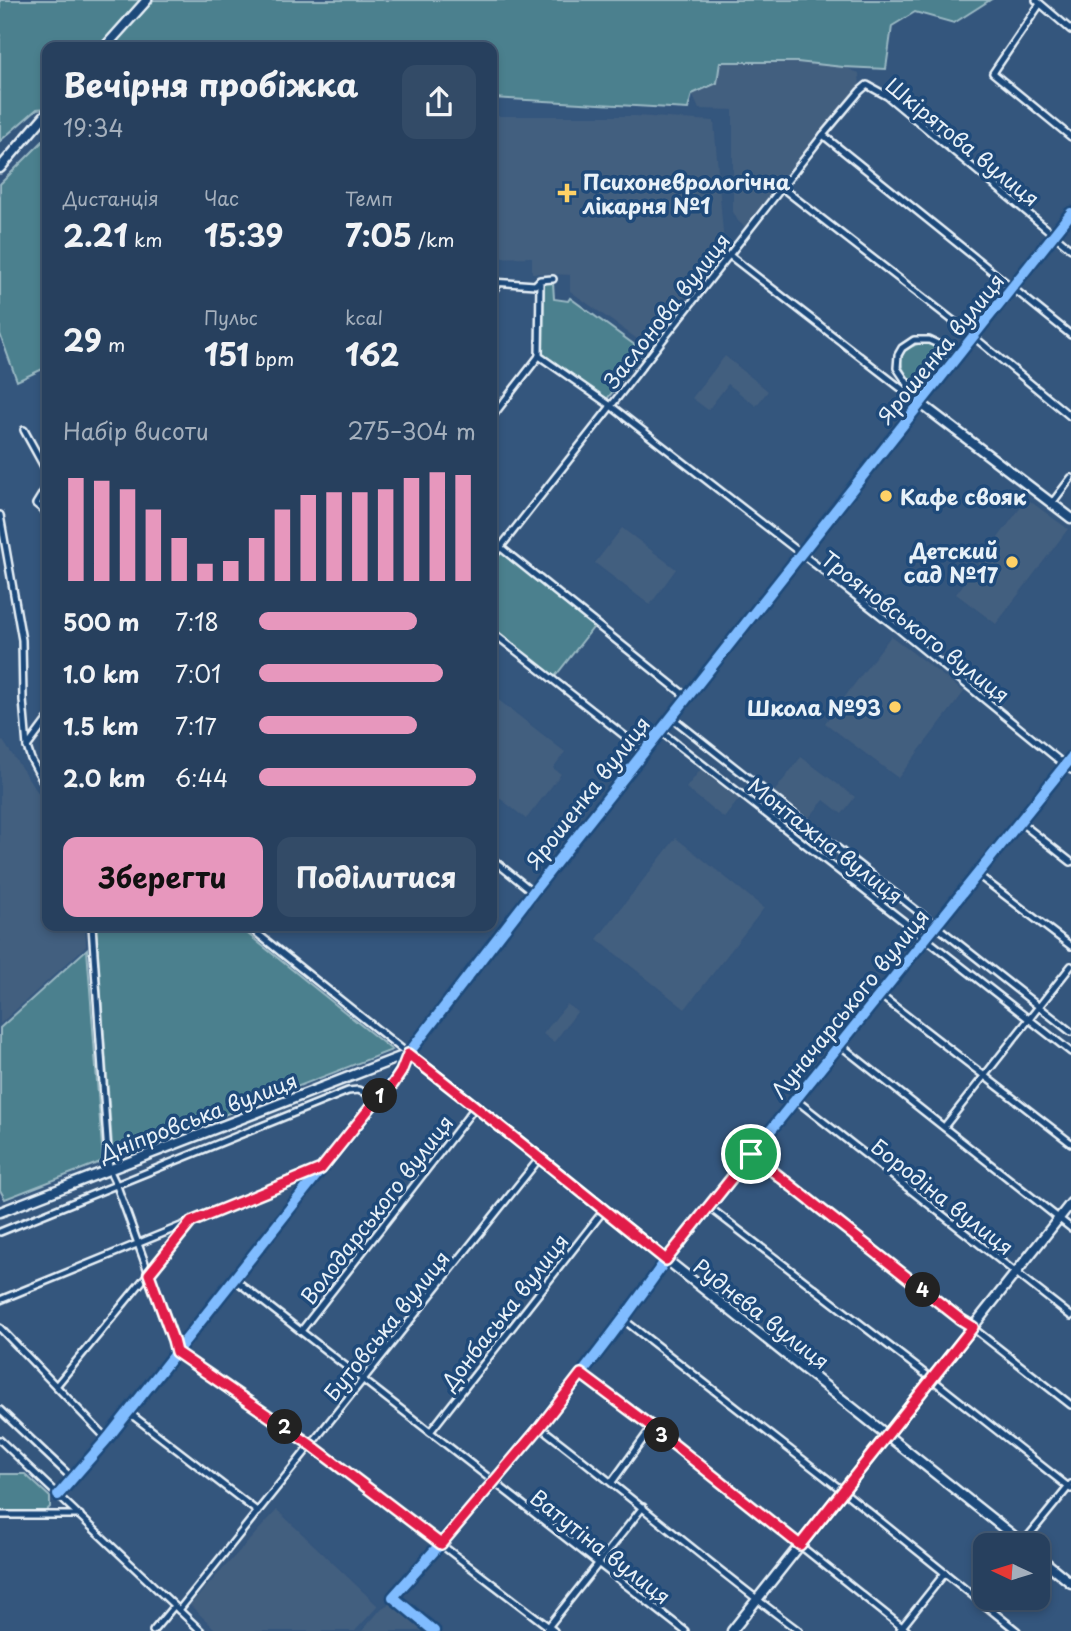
<!DOCTYPE html>
<html lang="uk">
<head>
<meta charset="utf-8">
<style>
  body { margin:0; font-family:"Playpen Sans",sans-serif; background:#334b67; color:#f1f3f6; height:100vh; display:flex; flex-direction:column; font-size:26px; white-space:nowrap }
  * { box-sizing:border-box; margin:0 }
  p { font-size:23px; color:#a4afbc }
  .icon { flex:none; width:38px; height:38px; fill:none; stroke:currentColor; stroke-width:2; stroke-linecap:round; stroke-linejoin:round }
  .map { position:relative; flex:1; overflow:hidden }
  .side { position:absolute; left:42px; top:42px; width:455px; height:889px; display:flex; flex-direction:column; background:#27405e; border-radius:14px; box-shadow:0 4px 10px #0003,0 0 0 2px #435973 }
  .side>* { flex:none }
  .needle { width:46px; rotate:274deg }
  .tools { position:absolute; left:973px; top:1533px; display:grid; gap:14px }
  .tools a { display:grid; place-items:center; width:77px; height:77px; border-radius:14px; background:#27405e; box-shadow:0 4px 10px #0003,0 0 0 2px #435973; font-size:35px }
  .pin { position:absolute; display:grid; place-items:center; width:60px; height:60px; color:#fff; margin:-30px; border:4px solid #fff; border-radius:50%; box-shadow:0 2px 7px #0007 }
  .km { position:absolute; width:35px; height:35px; margin:-18px; border-radius:50%; background:#222; color:#fff; font-size:19px; line-height:35px; text-align:center }
  .round { display:grid; place-items:center; flex:none; width:74px; height:74px; border-radius:14px; background:#334b67 }
  .headline { display:flex; align-items:center; justify-content:space-between; height:119px; padding:0 21px }
  h1 { font-size:32px; font-weight:700; line-height:52px }
  .metrics { display:grid; grid-template-columns:repeat(3,1fr); gap:10px; height:119px; padding:7px 21px }
  .metrics div { display:grid; align-content:center }
  .metrics b { font-size:30px; font-weight:700 }
  .metrics small { font-size:19px; font-weight:400 }
  .metrics p { font-size:19px }
  .chart { height:196px; padding:14px 21px }
  .chart p { display:flex; justify-content:space-between }
  .chart svg { width:100%; height:126px; margin-top:7px; stroke:#e797bd; stroke-width:6 }
  .cta { display:flex; gap:14px; margin-top:auto; padding:14px 21px }
  .cta a { flex:1; height:80px; border-radius:14px; background:#e797bd; color:#111; font-size:28px; font-weight:700; line-height:80px; text-align:center }
  .cta a+a { background:#334b67; color:#f1f3f6 }
  ul { padding:0 21px; list-style:none; font-size:23px }
  li { display:grid; grid-template-columns:112px 84px 1fr; align-items:center; height:52px }
  li i { height:18px; border-radius:9px; background:#e797bd }
  .map>svg:first-child { display:block }
</style>
</head>
<body>
<div class="map">
<svg width="1071" height="1631" viewBox="0 0 1071 1631">
  <rect width="100%" height="100%" fill="#34567d"/>
  <filter id="ink" filterUnits="userSpaceOnUse"><feTurbulence type="fractalNoise" baseFrequency=".0143" numOctaves="2"/><feDisplacementMap in="SourceGraphic" scale="14" xChannelSelector="R" yChannelSelector="G"/><feConvolveMatrix kernelMatrix="1 2 1 2 8 2 1 2 1" color-interpolation-filters="sRGB"/></filter>
  <g filter="url(#ink)">
    <g fill="#425e7f">
      <path d="M720 62H797L843 67 859 73 860 87 851 101 831 119 746 228 738 221 733 212V110L699 109 692 94 717 83Z"/>
      <path d="M492 116H636L714 121 724 245 647 346 570 291V275L532 273V257L492 258Z"/>
      <path d="M725 356 768 391 756 406 728 384 708 410 692 398Z"/>
      <path d="M1027 499 1068 529 996 624 956 594Z"/>
      <path d="M622 528 676 569 650 605 595 563Z"/>
      <path d="M891 636 964 692 898 778 825 723Z"/>
      <path d="M492 695 565 752 553 768 561 774 526 819 492 792Z"/>
      <path d="M3 741 47 806V926H85L86 946 0 1024V743Z"/>
      <path d="M801 757 855 797 842 814 824 800 808 819 774 792Z"/>
      <path d="M702 768 740 798 724 818 686 788Z"/>
      <path d="M676 838 764 908 685 1009 597 939Z"/>
      <path d="M567 1004 577 1012 554 1042 543 1034Z"/>
      <path d="M277 1510 378 1606 355 1631H217L190 1605Z"/>
      <path d="M389 1604 425 1631H362L382 1608Z"/>
    </g>
    <g fill="#4b808e" stroke="#9ab8c3" stroke-width="2">
      <path d="M0 0H990L954 23 915 12 892 26 886 69 843 67 797 62H720L717 83 692 94 688 109 492 98V47H47V108L37 109 0 141Z"/>
      <path d="M47 137V367L17 381 0 334V184Z"/>
      <path d="M553 282 554 299 568 301 570 298 643 351 607 399 543 354 544 283Z"/>
      <path d="M921 343C936 344 948 352 945 368L923 394C907 378 884 353 921 343Z"/>
      <path d="M500 547 596 624 553 679 492 632V558Z"/>
      <path d="M96 926H238L392 1050 113 1158Z"/>
      <path d="M87 949 103 1161 5 1199 0 1190V1028Z"/>
      <path d="M0 1474H25L50 1497V1507L45 1512 41 1513 0 1511Z"/>
    </g>
    <g fill="none" stroke-linecap="round" stroke-linejoin="round">
      <g stroke="#e8f1f8" stroke-width="10">
        <g id="street">
          <path d="M1036 0 1071 30"/>
          <path d="M1040 4 993 73 1071 137"/>
          <path d="M823 135 1071 335"/>
          <path d="M781 187 974 337 1071 417"/>
          <path d="M729 255 920 403"/>
          <path d="M492 282 535 285 539 281"/>
          <path d="M492 292 499 283"/>
          <path d="M539 356 611 406 897 628 1071 770"/>
          <path d="M539 356 540 280 553 279"/>
          <path d="M916 396 897 368 898 355 902 348 914 340H929L944 347 955 361"/>
          <path d="M920 403 1013 289 1071 213"/>
          <path d="M492 417 539 356"/>
          <path d="M24 430 47 472"/>
          <path d="M47 486 36 504 47 513"/>
          <path d="M1052 503 1071 478"/>
          <path d="M0 515 22 640 23 700 27 747 31 759 47 789"/>
          <path d="M500 547 687 697"/>
          <path d="M492 558 823 135 860 91 867 85 887 96 1071 249"/>
          <path d="M492 632 644 751"/>
          <path d="M671 717 1071 1032"/>
          <path d="M660 731 1071 1052"/>
          <path d="M27 747 47 720"/>
          <path d="M1020 822 1071 862"/>
          <path d="M492 859 533 892"/>
          <path d="M978 875 1071 946"/>
          <path d="M92 926 109 1169 117 1186 173 1340 176 1352 311 1445 554 1631"/>
          <path d="M880 995 1071 1143"/>
          <path d="M840 1045 1071 1228"/>
          <path d="M796 1100 1071 1316"/>
          <path d="M944 1127 1071 966"/>
          <path d="M751 1154 1071 1405"/>
          <path d="M709 1207 919 1369 1071 1489"/>
          <path d="M0 1232 348 1091 358 1090 366 1093 373 1104"/>
          <path d="M234 1279 685 1631"/>
          <path d="M0 1300 318 1170"/>
          <path d="M624 1320 843 1491 1017 1631"/>
          <path d="M0 1328 107 1439"/>
          <path d="M301 1331 476 1106"/>
          <path d="M581 1374 652 1427 907 1631"/>
          <path d="M56 1386 189 1224"/>
          <path d="M0 1410 73 1479"/>
          <path d="M128 1412 258 1512"/>
          <path d="M540 1427C628 1494 711 1566 799 1631"/>
          <path d="M430 1432 604 1210"/>
          <path d="M0 1440 201 1631"/>
          <path d="M612 1482 652 1427"/>
          <path d="M58 1495 107 1439 373 1104C389 1087 400 1076 408 1054L248 926"/>
          <path d="M0 1515H80"/>
          <path d="M1022 1544 1071 1484"/>
          <path d="M978 1598 985 1589"/>
          <path d="M179 1610 539 1159"/>
          <path d="M153 1631 174 1606"/>
          <path d="M434 1631 393 1597C490 1490 583 1378 666 1260L1071 758"/>
          <path d="M545 1631 643 1507"/>
          <path d="M899 1631 945 1573"/>
        </g>
      </g>
      <g stroke="#e8f1f8" stroke-width="13">
        <g id="secondary">
          <path d="M105 47 147 0"/>
          <path d="M0 168 47 113"/>
          <path d="M408 1054 533 892 920 403 1071 518"/>
          <path d="M408 1054C491 1117 571 1184 652 1248 776 1347 901 1445 1025 1545"/>
          <path d="M0 1212 408 1054"/>
          <path d="M1038 1556 1071 1583"/>
          <path d="M732 1631 1071 1203"/>
        </g>
      </g>
      <use href="#street" stroke="#1f4a7a" stroke-width="5"/>
      <use href="#secondary" stroke="#1f4a7a" stroke-width="8"/>
      <g stroke="#1f4a7a" stroke-width="15">
        <g id="cycleway">
          <path d="M58 1495 107 1439 373 1104C389 1087 400 1076 408 1054L533 892 1071 213"/>
          <path d="M434 1631 393 1597C490 1490 583 1378 666 1260L1071 758"/>
        </g>
      </g>
      <use href="#cycleway" stroke="#80bcff" stroke-width="10"/>
    </g>
  </g>
  <g fill="none" stroke-linecap="round" stroke-linejoin="round" filter="url(#ink)">
    <g stroke="#fff" stroke-width="14">
      <path id="route" d="M408 1054C495 1121 580 1191 666 1260L751 1154 960 1319 973 1327 800 1545 652 1427 581 1374 540 1427 441 1544 311 1445 176 1352 173 1340 149 1274 191 1222 321 1169 373 1104 393 1084 401 1072Z"/>
    </g>
    <use href="#route" stroke="#e11d48" stroke-width="9"/>
  </g>
  <g fill="#ffd166" stroke="#1f4a7a" stroke-width="2.5">
    <path d="M563.5 182.5h7v7h7v7h-7v7h-7v-7h-7v-7h7z"/>
    <circle cx="886" cy="496" r="7"/>
    <circle cx="1012" cy="562" r="7"/>
    <circle cx="895" cy="707" r="7"/>
  </g>
  <g text-anchor="middle" dominant-baseline="central" stroke-width="7" stroke-linejoin="round" paint-order="stroke">
    <g font-size="21" fill="#e8f1f8" stroke="#1f4a7a">
      <text transform="translate(963 141) rotate(39)">Шкірятова вулиця</text>
      <text transform="translate(666 310) rotate(-52)">Заслонова вулиця</text>
      <text transform="translate(940 348) rotate(-51)">Ярошенка вулиця</text>
      <text transform="translate(916 626) rotate(38)">Трояновського вулиця</text>
      <text transform="translate(587 792) rotate(-52)">Ярошенка вулиця</text>
      <text transform="translate(826 840) rotate(38)">Монтажна вулиця</text>
      <text transform="translate(849 1003) rotate(-51)">Луначарського вулиця</text>
      <text transform="translate(198 1116) rotate(-21)">Дніпровська вулиця</text>
      <text transform="translate(943 1196) rotate(38)">Бородіна вулиця</text>
      <text transform="translate(376 1209) rotate(-52)">Володарського вулиця</text>
      <text transform="translate(504 1311) rotate(-52)">Донбаська вулиця</text>
      <text transform="translate(762 1313) rotate(38)">Руднєва вулиця</text>
      <text transform="translate(386 1325) rotate(-51)">Бутовська вулиця</text>
      <text transform="translate(601 1546) rotate(38)">Ватутіна вулиця</text>
    </g>
    <g font-size="21" font-weight="bold" fill="#e8f1f8" stroke="#1f4a7a" text-anchor="start">
      <text x="583" y="181">Психоневрологічна<tspan x="583" dy="24">лікарня №1</tspan></text>
      <text x="900" y="496">Кафе свояк</text>
      <text x="998" y="550" text-anchor="end">Детский<tspan x="998" dy="24">сад №17</tspan></text>
      <text x="881" y="707" text-anchor="end">Школа №93</text>
    </g>
  </g>
</svg>
<div class="tools">
<a><svg class="needle" viewBox="-14 -14 28 28"><path d="M0-13l5 13h-10z" fill="#e53935"/><path d="M0 13l5-13h-10z" fill="#a4afbc"/></svg></a>
</div>
<div class="pin" style="left:751px;top:1154px;background:#1e9e55"><svg class="icon" aria-label="arrive" viewBox="0 0 24 24"><path d="M6 21V4h12l-3 4 3 4H6"/></svg></div>
<b class="km" style="left:380px;top:1096px">1</b>
<b class="km" style="left:285px;top:1427px">2</b>
<b class="km" style="left:662px;top:1435px">3</b>
<b class="km" style="left:923px;top:1290px">4</b>
<section class="side">
<div class="headline"><div><h1>Вечірня пробіжка</h1><p>19:34</p></div><a class="round"><svg class="icon" aria-label="share" viewBox="0 0 24 24"><path d="M12 15V3M7 8l5-5 5 5M5 13v7h14v-7"/></svg></a></div>
<div class="metrics">
<div><p>Дистанція</p><b>2.21<small> km</small></b></div>
<div><p>Час</p><b>15:39</b></div>
<div><p>Темп</p><b>7:05<small> /km</small></b></div>
</div>
<div class="metrics">
<div><b>29<small> m</small></b></div>
<div><p>Пульс</p><b>151<small> bpm</small></b></div>
<div><p>kcal</p><b>162</b></div>
</div>
<div class="chart"><p><span>Набір висоти</span>275–304 m</p>
<svg viewBox="0 0 160 44" preserveAspectRatio="none"><path d="M5 44V8M15 44V9M25 44V12M35 44V19M45 44V29M55 44V38M65 44V37M75 44V29M85 44V19M95 44V14M105 44V13M115 44V13M125 44V12M135 44V8M145 44V6M155 44V7"/></svg>
</div>
<ul>
<li><b>500 m</b>7:18<i style="width:73%"></i></li>
<li><b>1.0 km</b>7:01<i style="width:85%"></i></li>
<li><b>1.5 km</b>7:17<i style="width:73%"></i></li>
<li><b>2.0 km</b>6:44<i style="width:100%"></i></li>
</ul>
<div class="cta"><a>Зберегти</a><a>Поділитися</a></div>
</section>
</div>
</body>
</html>
